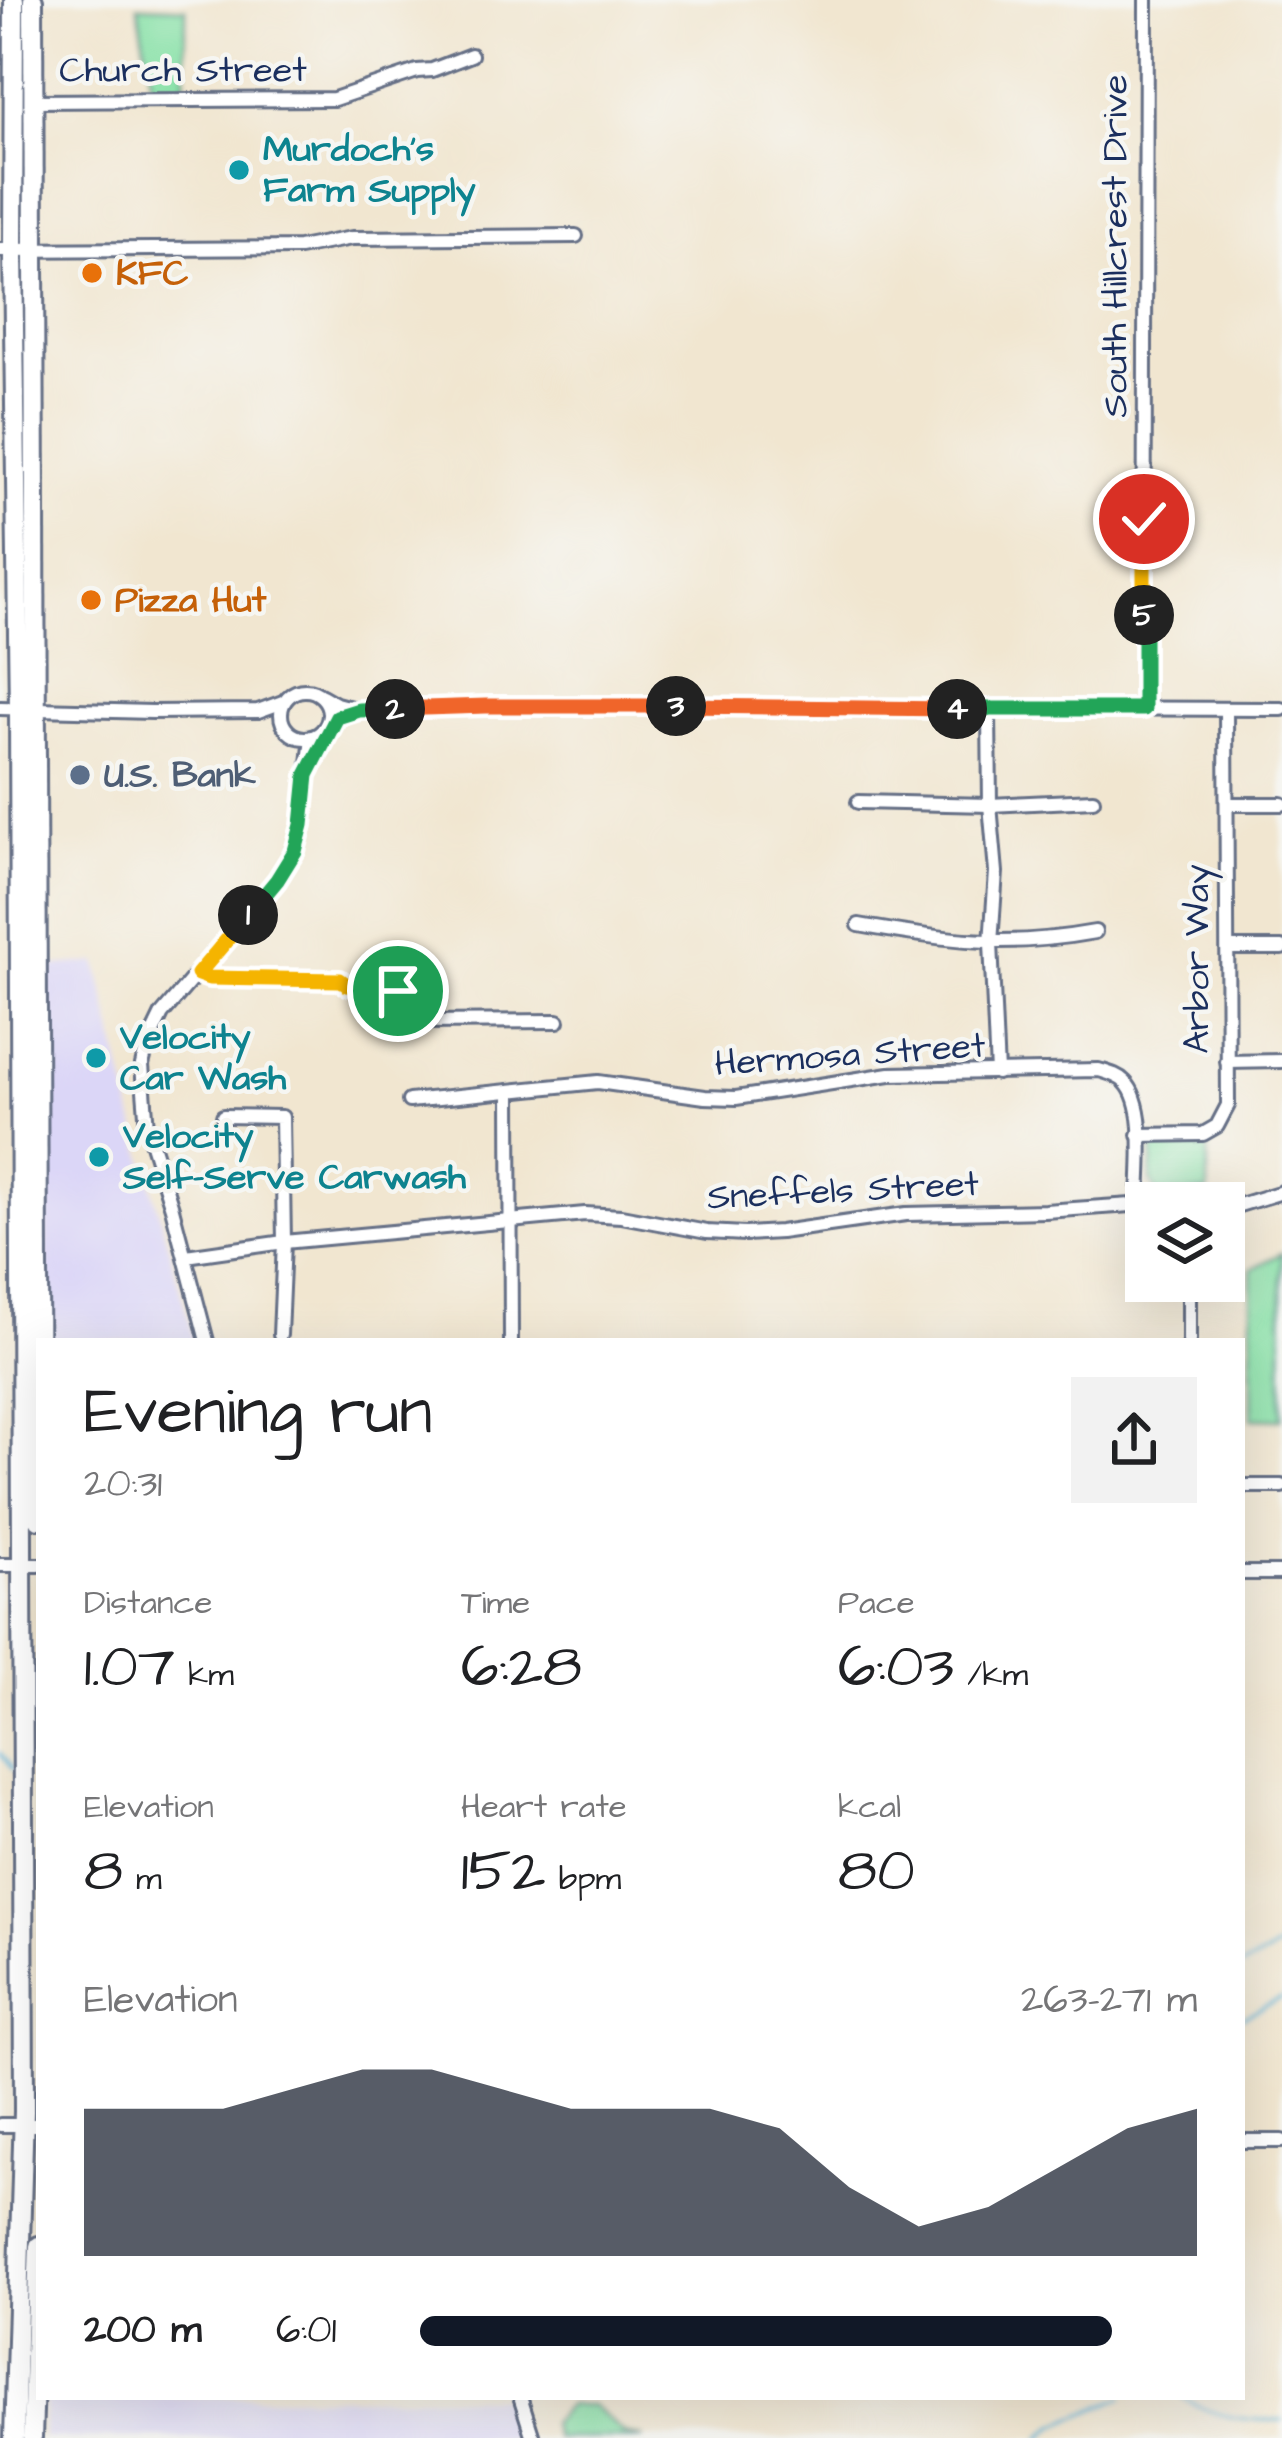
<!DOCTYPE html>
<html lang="en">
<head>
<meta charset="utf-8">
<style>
  body { margin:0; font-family:"Architects Daughter",sans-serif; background:#f2f2f2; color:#202124; height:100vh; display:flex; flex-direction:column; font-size:45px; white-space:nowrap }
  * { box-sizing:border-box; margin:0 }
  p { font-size:39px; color:#757577 }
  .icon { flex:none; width:66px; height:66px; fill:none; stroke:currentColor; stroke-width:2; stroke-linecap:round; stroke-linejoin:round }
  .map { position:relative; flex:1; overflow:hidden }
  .details { position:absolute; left:36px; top:1338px; width:1209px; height:1062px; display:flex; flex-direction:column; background:#fff; border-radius:0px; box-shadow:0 12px 48px #0002 }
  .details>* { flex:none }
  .fabs { position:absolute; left:1125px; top:1182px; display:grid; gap:24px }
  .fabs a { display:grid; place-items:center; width:120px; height:120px; border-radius:0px; background:#fff; box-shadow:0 12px 48px #0002; font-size:60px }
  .pin { position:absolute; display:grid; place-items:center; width:102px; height:102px; color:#fff; margin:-51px; border:6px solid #fff; border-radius:50%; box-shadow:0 3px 12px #0007 }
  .km { position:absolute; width:60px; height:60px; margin:-30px; border-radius:50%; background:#222; color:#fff; font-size:33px; line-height:60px; text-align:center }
  .round { display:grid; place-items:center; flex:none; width:126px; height:126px; border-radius:0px; background:#f2f2f2 }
  .summary { display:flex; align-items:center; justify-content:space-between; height:204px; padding:0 48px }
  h1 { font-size:66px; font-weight:600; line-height:90px }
  .figures { display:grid; grid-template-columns:repeat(3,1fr); gap:18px; height:204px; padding:12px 48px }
  .figures div { display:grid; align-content:center }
  .figures b { font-size:60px; font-weight:600 }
  .figures small { font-size:33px; font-weight:400 }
  .figures p { font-size:33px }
  .chart { height:336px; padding:24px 48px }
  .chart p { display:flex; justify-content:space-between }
  .chart svg { width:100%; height:216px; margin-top:12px; fill:#111827; opacity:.7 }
  ul { padding:0 48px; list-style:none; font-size:39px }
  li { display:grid; grid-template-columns:192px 144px 1fr; align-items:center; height:90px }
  li i { height:30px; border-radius:15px; background:#111827 }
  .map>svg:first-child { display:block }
</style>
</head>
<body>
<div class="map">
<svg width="1282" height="2438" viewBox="0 0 1282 2438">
  <rect width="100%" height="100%" fill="#f6f6f2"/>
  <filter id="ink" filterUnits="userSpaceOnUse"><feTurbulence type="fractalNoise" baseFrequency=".00833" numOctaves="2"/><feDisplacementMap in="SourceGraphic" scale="24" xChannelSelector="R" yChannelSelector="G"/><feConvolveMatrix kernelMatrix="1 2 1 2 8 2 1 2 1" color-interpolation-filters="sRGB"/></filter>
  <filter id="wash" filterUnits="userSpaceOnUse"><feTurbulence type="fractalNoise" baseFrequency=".004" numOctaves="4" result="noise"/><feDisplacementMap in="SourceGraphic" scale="48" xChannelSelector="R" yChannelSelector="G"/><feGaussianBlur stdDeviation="2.7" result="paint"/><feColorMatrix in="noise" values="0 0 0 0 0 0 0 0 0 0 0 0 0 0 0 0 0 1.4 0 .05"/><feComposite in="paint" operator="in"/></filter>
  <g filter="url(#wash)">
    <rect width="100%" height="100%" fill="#f1e6d0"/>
    <g fill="#dbd6f7">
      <path d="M97 962 134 1121 194 1341H46L45 967Z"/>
      <path d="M45 2397H503L515 2438H43Z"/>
    </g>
    <g fill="#88e1a7" stroke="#528882" stroke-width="3">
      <path d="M138 6 186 8 185 90H153Z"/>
      <path d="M1208 1143V1192L1157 1193 1151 1181 1153 1148 1157 1145Z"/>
      <path d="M1282 1253V1419L1252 1418V1269Z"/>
      <path d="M568 2405H592L623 2433 644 2438H555L550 2423Z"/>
    </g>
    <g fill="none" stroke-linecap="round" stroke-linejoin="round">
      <g stroke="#5bb5d9" stroke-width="3">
        <path d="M0 1753 13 1770"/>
        <path d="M1242 1967 1282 1946"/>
        <path d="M1242 2017 1282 1998"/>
        <path d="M1182 2397C1214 2418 1245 2421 1282 2420"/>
        <path d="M1041 2438 1055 2426 1124 2397"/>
      </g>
    </g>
  </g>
  <g filter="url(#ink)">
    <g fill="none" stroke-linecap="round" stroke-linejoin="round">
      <g stroke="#666f86" stroke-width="18">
        <g id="minor">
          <path d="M32 101 334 99 417 71 432 70 471 55"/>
          <path d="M0 250 299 248 352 238 576 236"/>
          <circle cx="305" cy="714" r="24"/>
          <path d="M322 696 336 704 359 710 486 706 1282 709"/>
          <path d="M0 708 152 712 258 711 283 702"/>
          <path d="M1144 709 1146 0"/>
          <path d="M989 710 990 805 996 872 991 943 997 1073"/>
          <path d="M311 769 330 728"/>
          <path d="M858 802 990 805 1093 800"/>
          <path d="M1227 804H1282"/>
          <path d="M859 925C947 941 1007 948 1095 932"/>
          <path d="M1228 948H1282"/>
          <path d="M198 974 209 978 340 980C357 990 388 982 399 992 406 998 405 1012 408 1020L416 1022 558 1021"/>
          <path d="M1227 1062 1282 1061"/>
          <path d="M510 1091 511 1341"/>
          <path d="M409 1101 598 1082 705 1097 736 1098 890 1074 1099 1070C1109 1073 1118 1075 1125 1082 1148 1105 1139 1172 1139 1204"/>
          <path d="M223 1116 282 1117 284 1242 280 1335"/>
          <path d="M1139 1135 1203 1134 1217 1126 1228 1105 1226 709"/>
          <path d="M1224 1206H1236L1282 1192"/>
          <path d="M186 1256 284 1242 585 1214 621 1216 707 1232 745 1234 780 1232 906 1214 1045 1211 1146 1204"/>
          <path d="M207 1341 172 1208 147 1128 142 1065 147 1045 162 1014 277 880 295 851 302 825 312 737"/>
          <path d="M1189 1341V1281"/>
          <path d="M1242 1486H1282"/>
          <path d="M0 1565H39"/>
          <path d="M1242 1573H1282"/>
          <path d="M0 2125H39"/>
          <path d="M1242 2141H1282"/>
          <path d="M520 2397 533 2438"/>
        </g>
      </g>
      <g stroke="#666f86" stroke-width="24">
        <g id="highway">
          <path d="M33 0 39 1519"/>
          <path d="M14 2438 24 2111 19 709 13 251 14 0"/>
          <path d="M32 2438 39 2246"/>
        </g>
      </g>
      <use href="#minor" stroke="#fff" stroke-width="12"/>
      <use href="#highway" stroke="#fff" stroke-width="18"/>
    </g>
  </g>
  <g fill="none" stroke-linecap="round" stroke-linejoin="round" filter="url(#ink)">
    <g stroke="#fff" stroke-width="24">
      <path id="split-1" d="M248 915 198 974 209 978 340 980 347 985 398 991"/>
    </g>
    <g stroke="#fff" stroke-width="24">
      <path id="split-2" d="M248 915 277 880 295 851 302 825 307 775 337 717 359 710 395 709"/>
    </g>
    <g stroke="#fff" stroke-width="24">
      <path id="split-3" d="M395 709 486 706H676"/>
    </g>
    <g stroke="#fff" stroke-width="24">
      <path id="split-4" d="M676 706 957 709"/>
    </g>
    <g stroke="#fff" stroke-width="24">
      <path id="split-5" d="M957 709H1144V615"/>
    </g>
    <g stroke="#fff" stroke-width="24">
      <path id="split-6" d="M1144 615V519"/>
    </g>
    <use href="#split-1" stroke="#f5b400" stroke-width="15"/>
    <use href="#split-2" stroke="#22a559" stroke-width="15"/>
    <use href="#split-3" stroke="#f0652b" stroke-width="15"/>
    <use href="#split-4" stroke="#f0652b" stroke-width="15"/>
    <use href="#split-5" stroke="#22a559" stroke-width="15"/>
    <use href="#split-6" stroke="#f5b400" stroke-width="15"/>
  </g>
  <g fill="#0f9aa8" stroke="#f6f6f2" stroke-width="4.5">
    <circle cx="239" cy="170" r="12"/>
    <circle cx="96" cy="1058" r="12"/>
    <circle cx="99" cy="1157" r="12"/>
  </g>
  <g fill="#e8710a" stroke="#f6f6f2" stroke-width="4.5">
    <circle cx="92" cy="273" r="12"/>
    <circle cx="91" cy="600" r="12"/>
  </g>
  <circle fill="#5c6f8a" stroke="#f6f6f2" stroke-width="4.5" cx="80" cy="775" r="12"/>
  <g text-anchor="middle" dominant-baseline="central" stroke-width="9" stroke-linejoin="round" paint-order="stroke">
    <g font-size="36" fill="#1b2f5e" stroke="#f6f6f2">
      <text x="183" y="70">Church Street</text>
      <text transform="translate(1115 246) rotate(-90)">South Hillcrest Drive</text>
      <text transform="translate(1197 959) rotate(-90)">Arbor Way</text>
      <text transform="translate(850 1055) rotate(-4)">Hermosa Street</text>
      <text transform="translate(843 1191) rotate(-3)">Sneffels Street</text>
    </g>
    <g font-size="36" font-weight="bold" fill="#0d838f" stroke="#f6f6f2" text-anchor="start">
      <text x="263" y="149">Murdoch's<tspan x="263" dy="41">Farm Supply</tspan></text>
      <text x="120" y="1037">Velocity<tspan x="120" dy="41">Car Wash</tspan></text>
      <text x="123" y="1136">Velocity<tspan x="123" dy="41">Self-Serve Carwash</tspan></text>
    </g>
    <g font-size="36" font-weight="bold" fill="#c56008" stroke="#f6f6f2" text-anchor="start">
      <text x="116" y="273">KFC</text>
      <text x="115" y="600">Pizza Hut</text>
    </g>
    <g font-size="36" font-weight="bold" fill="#4e5e75" stroke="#f6f6f2" text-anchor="start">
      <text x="104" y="775">U.S. Bank</text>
    </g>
  </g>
</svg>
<div class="fabs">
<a><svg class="icon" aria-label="layers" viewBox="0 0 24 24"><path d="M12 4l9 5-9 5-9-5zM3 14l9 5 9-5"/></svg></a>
</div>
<div class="pin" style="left:398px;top:991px;background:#1e9e55"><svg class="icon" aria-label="arrive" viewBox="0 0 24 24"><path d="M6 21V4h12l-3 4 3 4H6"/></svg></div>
<div class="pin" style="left:1144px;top:519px;background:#d93025"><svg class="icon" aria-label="check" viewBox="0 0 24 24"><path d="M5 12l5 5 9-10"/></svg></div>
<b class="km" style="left:248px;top:915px">1</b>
<b class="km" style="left:395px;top:709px">2</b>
<b class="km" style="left:676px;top:706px">3</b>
<b class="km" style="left:957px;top:709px">4</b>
<b class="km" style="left:1144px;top:615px">5</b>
<section class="details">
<div class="summary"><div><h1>Evening run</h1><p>20:31</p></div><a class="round"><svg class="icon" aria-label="share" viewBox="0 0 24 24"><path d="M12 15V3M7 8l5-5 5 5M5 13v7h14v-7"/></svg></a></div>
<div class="figures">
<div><p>Distance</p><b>1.07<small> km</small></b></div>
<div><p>Time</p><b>6:28</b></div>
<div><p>Pace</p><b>6:03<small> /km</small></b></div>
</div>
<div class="figures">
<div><p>Elevation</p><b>8<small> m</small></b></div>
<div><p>Heart rate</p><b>152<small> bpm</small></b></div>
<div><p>kcal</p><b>80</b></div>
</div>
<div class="chart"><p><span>Elevation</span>263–271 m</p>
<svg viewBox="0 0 160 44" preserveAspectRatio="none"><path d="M0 44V14L10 14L20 14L30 10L40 6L50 6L60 10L70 14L80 14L90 14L100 18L110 30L120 38L130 34L140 26L150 18L160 14V44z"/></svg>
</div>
<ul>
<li><b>200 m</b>6:01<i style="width:89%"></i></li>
</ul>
</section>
</div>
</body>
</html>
